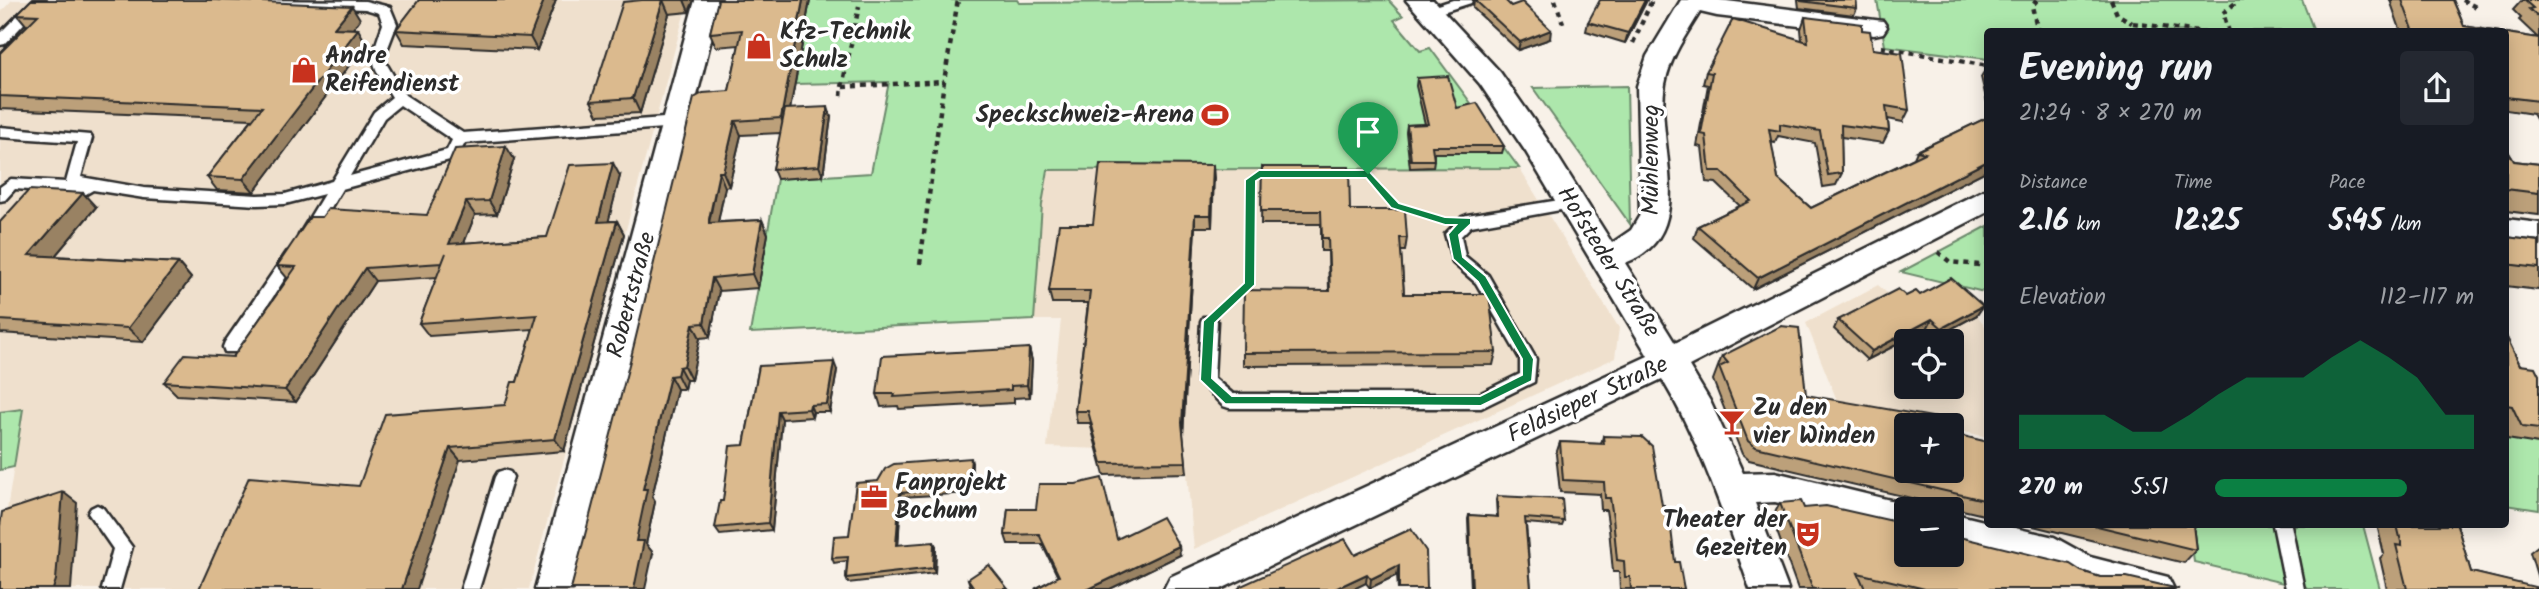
<!DOCTYPE html>
<html lang="en">
<head>
<meta charset="utf-8">
<style>
  body { margin:0; font-family:Kalam,sans-serif; background:#242831; color:#f1f3f6; height:100vh; display:flex; flex-direction:column; font-size:26px; white-space:nowrap }
  * { box-sizing:border-box; margin:0 }
  p { font-size:23px; color:#9ea1a6 }
  .icon { flex:none; width:38px; height:38px; fill:none; stroke:currentColor; stroke-width:2; stroke-linecap:round; stroke-linejoin:round }
  .map { position:relative; flex:1; overflow:hidden }
  .drawer { position:absolute; left:1984px; top:28px; width:525px; height:500px; display:flex; flex-direction:column; background:#171b24; border-radius:7px; box-shadow:0 4px 18px #0003 }
  .drawer>* { flex:none }
  .controls { position:absolute; left:1894px; top:329px; display:grid; gap:14px }
  .controls a { display:grid; place-items:center; width:70px; height:70px; border-radius:7px; background:#171b24; box-shadow:0 4px 18px #0003; font-size:35px }
  .pin { position:absolute; display:grid; place-items:center; width:60px; height:60px; color:#fff; margin:-72px -30px; border-radius:50% 50% 50% 0; rotate:-45deg; box-shadow:0 0 7px #0007 }
  .pin .icon { rotate:45deg }
  .round { display:grid; place-items:center; flex:none; width:74px; height:74px; border-radius:7px; background:#242831 }
  .head { display:flex; align-items:center; justify-content:space-between; height:119px; padding:0 35px }
  h1 { font-size:38px; font-weight:800; line-height:52px }
  .figures { display:grid; grid-template-columns:repeat(3,1fr); gap:10px; height:119px; padding:7px 35px }
  .figures div { display:grid; align-content:center }
  .figures b { font-size:30px; font-weight:800 }
  .figures small { font-size:19px; font-weight:400 }
  .figures p { font-size:19px }
  .chart { height:196px; padding:14px 35px }
  .chart p { display:flex; justify-content:space-between }
  .chart svg { width:100%; height:126px; margin-top:7px; fill:#0b8043; opacity:.7 }
  ul { padding:0 35px; list-style:none; font-size:23px }
  li { display:grid; grid-template-columns:112px 84px 1fr; align-items:center; height:52px }
  li i { height:18px; border-radius:9px; background:#0b8043 }
  .map>svg:first-child { display:block }
</style>
</head>
<body>
<div class="map">
<svg width="2539" height="589" viewBox="0 0 2539 589">
  <rect width="100%" height="100%" fill="#f8f1e8"/>
  <filter id="ink" filterUnits="userSpaceOnUse"><feTurbulence type="fractalNoise" baseFrequency=".0143" numOctaves="2"/><feDisplacementMap in="SourceGraphic" scale="14" xChannelSelector="R" yChannelSelector="G"/><feConvolveMatrix kernelMatrix="1 2 1 2 8 2 1 2 1" color-interpolation-filters="sRGB"/></filter>
  <g filter="url(#ink)">
    <g fill="#efe0cd" fill-rule="evenodd">
      <path d="M12 0H688L529 589H0V553L23 410 0 412V13Z"/>
      <path d="M1519 168 1619 328 1615 358 1194 549 1185 452 1047 447 1061 320H1034L1042 204 1048 170Z"/>
      <path d="M1878 285 1936 337 1977 315 1988 330V437L1951 429V425H1923L1838 403 1806 323ZM1906 341H1951V387H1906Z"/>
    </g>
    <g fill="#ade7ac" stroke="#6c896c" stroke-width="2">
      <path d="M810 0H1017L1019 3 1388 0 1403 16 1394 20 1420 51 1430 48 1519 168 1048 170 1042 204 1034 320 750 333 777 179 871 173 889 82 795 84Z"/>
      <path d="M1877 0H2302L2314 31 1988 32V59L1885 46Z"/>
      <path d="M1627 86 1630 224 1533 88Z"/>
      <path d="M1988 226V293L1901 272Z"/>
      <path d="M23 409 14 467 0 470V412Z"/>
      <path d="M2506 437 2539 444V510L2506 505Z"/>
      <path d="M2190 525H2363L2380 589H2309L2194 562Z"/>
    </g>
    <g fill="none" stroke-linecap="round" stroke-linejoin="round">
      <g stroke="#2b2b2b" stroke-width="5">
        <g id="lane">
          <path d="M33 0H46L5 44 0 45V33Z"/>
          <path d="M240 0 365 1 390 7 397 24 387 50 386 63 405 95 463 133 677 117 684 122 677 127 465 143 457 158 342 189 312 239 307 241 299 235 324 194 285 204 257 205 144 198 93 190 86 194 15 189 5 200 0 201V187L11 179 66 182 77 142 0 137V127L90 135 92 138 81 177 144 188 257 195 285 194 332 181 374 112 392 97C371 61 368 65 383 24L379 13 365 9 246 4ZM400 105 452 140 447 150 350 176 384 118Z"/>
          <path d="M1453 0H1472L1471 3 1430 16 1423 12 1425 9Z"/>
          <path d="M1572 198 1579 203 1577 207 1471 226 1461 236 1465 256 1488 275 1536 359 1534 382 1481 408H1229L1223 406 1198 380 1201 321 1203 317H1215L1217 321 1214 378 1233 394H1479L1520 374V359L1476 283 1453 263 1445 234 1462 217 1467 215Z"/>
          <path d="M292 250 297 252 300 256 297 260 237 352H225L223 347 225 342 287 252Z"/>
          <path d="M504 470 510 472 513 477 479 589H461L495 477 498 472Z"/>
          <path d="M97 505 103 508 132 547 120 589H102L113 549 88 513 91 508Z"/>
          <path d="M2273 525H2291L2304 589H2286Z"/>
        </g>
      </g>
      <g stroke="#2b2b2b" stroke-width="5">
        <g id="street">
          <path d="M695 0H721L573 589H535Z"/>
          <path d="M1406 0H1433L1500 72 1546 138 1612 243 1631 230 1640 215 1637 86 1647 56 1681 0H1719L1883 21 1887 27 1883 33 1874 35 1717 16 1700 12C1686 35 1670 57 1665 84 1654 144 1702 234 1625 263L1675 343 1988 188V212L1689 366 1710 401 1743 473 1775 472 1919 507 1920 509H1906V533L1775 502 1755 503 1788 589H1750C1725 518 1701 444 1662 379L1221 589H1164L1170 577 1648 356 1526 152 1480 84Z"/>
          <path d="M2506 219 2539 223V245L2506 241Z"/>
          <path d="M1951 513 1988 522V525H2002L2054 537 2090 557 2168 577 2174 589H2087L2068 583 2045 567 1951 545Z"/>
        </g>
      </g>
      <g stroke="#2b2b2b" stroke-width="4.5" stroke-dasharray="5 5" stroke-linecap="butt">
        <path d="M1555 0 1563 23"/>
        <path d="M2037 0 2032 6 2038 32"/>
        <path d="M2111 0 2117 14 2132 23"/>
        <path d="M2462 0 2476 7"/>
        <path d="M2133 32 2132 23 2199 32"/>
        <path d="M2229 32 2223 13 2238 1"/>
        <path d="M1633 43 1652 0"/>
        <path d="M1881 47 1988 66"/>
        <path d="M842 87 859 6"/>
        <path d="M841 96 842 87 944 81"/>
        <path d="M1344 174H1368L1395 205 1442 220"/>
        <path d="M1938 252 1950 262 1988 266"/>
        <path d="M920 264 944 81 958 0"/>
        <path d="M1221 309 1249 285 1250 180 1259 174H1266"/>
      </g>
      <use href="#lane" fill="#fff" fill-rule="evenodd"/>
      <use href="#street" fill="#fff" fill-rule="evenodd"/>
    </g>
    <g fill="#bca07a" stroke="#2b2b2b" stroke-width="2">
      <path d="M419 0H556L537 50 404 44 396 30Z"/>
      <path d="M642 0H694L689 12 669 14 640 113 598 115 591 101Z"/>
      <path d="M717 0H810L790 109 831 117 823 176 777 179 773 169 781 133 741 135 729 186 725 187 718 222 762 220 768 234 758 288 719 291 710 337 700 338 691 380H686L684 389H677L652 497 655 502 646 544 653 553 571 589 729 91 739 45 716 47 710 33 718 2Z"/>
      <path d="M1474 0 1511 6 1550 39 1518 50 1473 8Z"/>
      <path d="M1647 0 1625 43 1586 31 1588 22Z"/>
      <path d="M1798 0H1856L1857 8 1854 15 1799 8Z"/>
      <path d="M2390 0H2453L2464 26 2500 32H2401Z"/>
      <path d="M2522 0H2539V124L2533 114 2506 110V33L2538 38 2519 20 2521 18 2513 10Z"/>
      <path d="M17 14 360 19 353 29 366 43 254 192 217 190 207 177 252 119 0 109V53L27 26Z"/>
      <path d="M1805 17 1862 30 1909 110 1903 122 1888 119 1889 131 1883 143 1841 137 1842 173 1836 185 1823 187 1815 143 1778 136 1775 143 1771 142 1778 179 1811 208 1914 158 1917 151 1988 117V170L1753 289 1694 238 1698 226 1740 206 1716 183 1706 182 1702 147 1697 146 1708 85 1703 84 1706 72 1802 40 1801 29Z"/>
      <path d="M1988 65V107L1981 77Z"/>
      <path d="M1417 78 1457 108 1504 146 1502 153H1434V160L1433 167 1410 168 1406 132 1407 125 1425 124 1416 86Z"/>
      <path d="M2506 148 2514 161 2539 164V215L2506 211Z"/>
      <path d="M514 159 497 214 475 215 464 243 547 237 620 176 608 221H617L624 234 564 451 460 460 359 486 505 405 517 382 533 329 429 336 419 323 437 277 375 281 296 402 177 395 164 382 233 357 288 279 277 266 427 215Z"/>
      <path d="M1213 165 1212 227H1195L1183 434 1187 473 1104 475 1090 423H1077L1075 411 1088 303H1052L1049 291 1093 224Z"/>
      <path d="M1262 167 1407 238 1405 251H1401L1404 294 1496 352 1493 365 1243 366V353L1329 291 1328 251H1321V224H1261Z"/>
      <path d="M96 207 55 256 178 263 191 278 143 342 0 333V222Z"/>
      <path d="M2506 237 2539 241V290L2506 286Z"/>
      <path d="M1920 295 1983 306 1977 315 1936 337 1927 329 1867 360 1834 329 1838 320 1906 296Z"/>
      <path d="M2506 336 2520 365 2539 375V444L2507 439 2506 437Z"/>
      <path d="M1029 348 1032 361 1030 397 1014 398V403L899 409 898 406 881 407 877 394Z"/>
      <path d="M1722 356 1806 395 1906 425 1988 442V516L1749 460 1742 454 1713 380Z"/>
      <path d="M759 366 837 370 830 412H813L812 417 782 419 772 530 720 535 715 528 723 501 744 445Z"/>
      <path d="M1603 436 1662 505 1675 562 1684 589H1620L1619 572H1613L1609 529 1606 510H1601L1600 494 1560 492 1556 454 1560 442 1601 444Z"/>
      <path d="M972 463 970 493 901 497 898 545 936 546 935 573 848 583 846 578 847 561 834 563 832 558 849 535 878 481Z"/>
      <path d="M1497 496 1564 521 1562 526 1526 523 1531 589H1471L1468 519 1469 515 1497 517 1496 500Z"/>
      <path d="M1780 503 2081 571 2100 577 2179 589H1798L1772 518Z"/>
      <path d="M1008 509 1117 539 1180 555 1110 589H1035L1058 577 1042 544H1008L1005 535Z"/>
      <path d="M2029 525H2193L2196 550 2184 563Z"/>
      <path d="M2377 525H2457L2471 572 2539 589H2387L2380 558 2384 554Z"/>
      <path d="M1411 529 1427 589H1398L1397 575 1370 588 1366 583 1355 555Z"/>
      <path d="M2539 545V582L2530 552Z"/>
      <path d="M968 579 1008 589H971Z"/>
    </g>
    <g fill="#998263" stroke="#2b2b2b" stroke-width="2">
      <path d="M544 0H556L537 50 530 37Z"/>
      <path d="M663 0 669 14 640 113 633 98Z"/>
      <path d="M684 0H694L689 12Z"/>
      <path d="M803 0H810L786 132 781 118Z"/>
      <path d="M1645 0H1647L1625 43 1628 33Z"/>
      <path d="M352 6 360 19 343 42 334 28Z"/>
      <path d="M358 29 366 43 254 192 243 179Z"/>
      <path d="M1551 30 1550 39 1518 50 1520 42Z"/>
      <path d="M828 107 831 117 823 176 819 166Z"/>
      <path d="M735 121 741 135 729 186 723 172Z"/>
      <path d="M506 146 514 159 497 214 489 201Z"/>
      <path d="M1988 161V170L1753 289 1758 278Z"/>
      <path d="M613 163 620 176 605 235 598 222Z"/>
      <path d="M1213 165 1214 178 1212 227 1211 215Z"/>
      <path d="M719 172 725 187 715 237 709 223Z"/>
      <path d="M83 193 96 207 44 269 29 255Z"/>
      <path d="M466 202 475 215 458 258 449 244Z"/>
      <path d="M1195 215V227L1183 435 1182 423Z"/>
      <path d="M762 220 768 234 758 288 752 274Z"/>
      <path d="M617 221 624 234 564 451 555 439Z"/>
      <path d="M178 263 191 278 143 342 128 328Z"/>
      <path d="M365 268 375 281 296 402 285 390Z"/>
      <path d="M712 278 719 291 710 337 704 323Z"/>
      <path d="M1983 306 1977 315 1936 337 1942 328Z"/>
      <path d="M1932 319 1927 329 1867 360 1872 351Z"/>
      <path d="M693 324 700 338 691 380 684 366Z"/>
      <path d="M1029 348 1032 361 1030 397 1027 385Z"/>
      <path d="M834 362 837 370 830 412 827 404Z"/>
      <path d="M679 367 686 380 684 389 677 375Z"/>
      <path d="M670 376 677 389 652 497 655 502 646 544 653 553 645 589H634L636 541 643 489Z"/>
      <path d="M810 405 813 412 812 417 809 409Z"/>
      <path d="M778 411 782 419 772 530 768 523Z"/>
      <path d="M450 448 460 460 417 589H402Z"/>
      <path d="M971 458 972 463 970 493 968 488Z"/>
      <path d="M63 492 77 503 71 589H53Z"/>
      <path d="M900 493 901 497 898 549 896 545Z"/>
      <path d="M934 542 936 546 935 573 933 568Z"/>
      <path d="M1179 546 1180 555 1110 589H1089Z"/>
      <path d="M1399 565 1397 575 1370 588 1371 579Z"/>
      <path d="M1367 574 1366 583 1354 589H1335Z"/>
    </g>
    <g fill="#dbba8e" stroke="#2b2b2b" stroke-width="2">
      <path d="M31 0H216L352 6 334 28 358 29 243 179 207 177 262 107 0 96V53L38 15 17 14Z"/>
      <path d="M419 0H544L530 37 396 30Z"/>
      <path d="M642 0H663L633 98 591 101 623 2Z"/>
      <path d="M718 0H803L781 118 735 121 723 172H719L709 219V223L762 220 752 274 712 278 704 323 693 324 684 366 679 367 677 375 670 376 643 489H647L636 541H644L634 589H571L632 353 694 98 703 93 729 91 742 30 710 33Z"/>
      <path d="M1475 0H1505L1511 6 1522 2 1551 30 1520 42Z"/>
      <path d="M1600 0H1645L1628 33 1588 22Z"/>
      <path d="M1801 0H1856L1857 8 1801 1Z"/>
      <path d="M2402 0H2453L2464 26 2500 32H2414Z"/>
      <path d="M2524 0H2539V18L2529 9 2533 8Z"/>
      <path d="M1805 17 1862 24V30L1870 31 1873 49 1902 53 1909 110 1886 106 1889 131 1841 125 1842 173 1828 175 1820 131 1780 124V131L1769 129 1778 179 1811 208 1925 153 1917 151 1988 117V161L1758 278 1698 226 1751 201 1721 171H1710L1706 135 1701 134 1712 73 1706 72 1733 19 1808 42Z"/>
      <path d="M2506 33 2539 38V101L2506 97Z"/>
      <path d="M1448 76 1457 108 1477 103 1504 146H1432L1434 160H1411L1407 125 1428 124 1417 78Z"/>
      <path d="M828 107 819 166 773 169 785 109Z"/>
      <path d="M506 146 489 201 466 202 449 244 547 237 570 165 613 163 598 222 617 221 555 439 450 448 402 589H199L249 477 359 486 385 414 505 405 512 382H517L537 315 419 323 446 253 442 263 365 268 285 390 164 382 185 354 233 357 296 267 277 266 310 217H322L328 209 427 215 455 149Z"/>
      <path d="M2506 148 2514 161 2539 164V193L2506 189Z"/>
      <path d="M1100 164 1213 165 1211 215H1195L1182 423 1186 462 1102 463 1088 411H1075L1090 291H1049L1059 224H1093Z"/>
      <path d="M1262 167H1349L1350 210H1405L1407 238H1400L1404 294H1489L1496 352 1243 353 1244 290 1330 291 1328 238H1322L1321 211H1261Z"/>
      <path d="M29 190 83 193 29 255 178 263 128 328 0 320V222Z"/>
      <path d="M2506 237 2539 241V268L2506 264Z"/>
      <path d="M1951 278 1983 306 1942 328 1932 319 1872 351 1838 320 1898 289 1906 296 1916 291 1920 295Z"/>
      <path d="M1781 326 1799 328 1806 395 1944 419V425H1906V471H1951V433L1988 442V501L1756 447 1748 441 1719 367 1728 363 1722 356Z"/>
      <path d="M2506 336 2520 365 2535 367 2539 375V429L2522 427 2512 406 2506 405Z"/>
      <path d="M1029 348 1027 385 1011 386V390L894 397 895 394H877L882 356Z"/>
      <path d="M834 362 827 404 810 405 809 409 778 411 768 523 715 528 720 501H723L730 446 744 445 759 366Z"/>
      <path d="M1603 436 1642 437 1652 446 1662 505H1664L1666 520H1670L1675 562H1679L1684 589H1631L1630 577H1625L1624 561 1617 560 1613 517 1610 498H1605L1604 482 1563 480 1560 442 1604 444Z"/>
      <path d="M971 458 968 488 900 493 896 545 934 542 933 568 846 578 848 557 832 558 834 536 849 535 856 483 878 481 885 469 894 464Z"/>
      <path d="M1102 478 1117 539 1162 517 1179 546 1089 589H1035L1059 576 1039 534 1005 535 1008 509H1036L1039 484H1076Z"/>
      <path d="M63 492 56 580 53 589H0V526L2 512Z"/>
      <path d="M1497 496 1562 499 1564 521 1525 518 1531 589H1472L1469 515 1498 517Z"/>
      <path d="M1801 501 1804 508 1826 506 1906 524V555H1951V535L2070 564 2081 571 2100 577H2127L2179 589H1925L1858 573 1865 589H1813L1780 503Z"/>
      <path d="M2093 525H2193L2196 550Z"/>
      <path d="M2397 525H2457L2471 572 2539 588V589H2407L2396 545 2402 546Z"/>
      <path d="M1411 529 1426 551 1427 589H1399V565L1371 579 1367 574 1335 589H1238L1241 586 1345 539 1355 555Z"/>
      <path d="M989 565 1008 589H975L968 579Z"/>
    </g>
  </g>
  <path fill="#0b8043" stroke="#fff" stroke-width="2" fill-rule="evenodd" d="M1259 170H1368L1399 203 1445 217 1471 218V224L1459 235 1463 257 1486 276 1534 359 1532 381 1481 406 1225 404 1200 380 1203 321 1244 283 1245 180ZM1261 178H1366L1391 208 1445 225H1456L1448 234 1453 259 1478 282 1522 359V375L1480 396H1232L1212 378 1215 323 1255 285 1256 181Z"/>
  <defs>
    <g id="shop-bare" transform="scale(2.1)"><path d="M-5-2.5h2.3a2.7 3.5 0 0 1 5.4 0H5L5.5 6h-11ZM-1.5-2.5h3a1.5 2.3 0 0 0-3 0Z" fill="#c8321e" stroke="#fff" stroke-width="2.5" paint-order="stroke"/></g>
    <g id="stadium-bare" transform="scale(2.1)"><path d="M0-5a6.5 5 0 1 0 0 10a6.5 5 0 1 0 0-10ZM-3.5-1.8h7v3.6h-7Z" fill="#c8321e" stroke="#fff" stroke-width="2.5" paint-order="stroke"/></g>
    <g id="bar-bare" transform="scale(2.1)"><path d="M-6-5H6L.8 .8V4.5H3.5V6h-7V4.5H-.8V.8Z" fill="#c8321e" stroke="#fff" stroke-width="2.5" paint-order="stroke"/></g>
    <g id="office-bare" transform="scale(2.1)"><path d="M-6-3h4V-5.5h4V-3h4V5H-6ZM-1-4.5V-3h2v-1.5ZM-6 0V1H6V0Z" fill="#c8321e" stroke="#fff" stroke-width="2.5" paint-order="stroke"/></g>
    <g id="theatre-bare" transform="scale(2.1)"><path d="M-5-5.5Q0-4 5-5.5V0Q5 5 0 6Q-5 5-5 0ZM-3.3-2.5H-1v1.5H-3.3ZM1-2.5H3.3v1.5H1ZM-2.8 1Q0 5.5 2.8 1Z" fill="#c8321e" stroke="#fff" stroke-width="2.5" paint-order="stroke"/></g>
  </defs>
  <g fill-rule="evenodd">
    <use href="#shop-bare" x="759" y="46"/>
    <use href="#shop-bare" x="304" y="70"/>
    <use href="#stadium-bare" x="1215" y="115"/>
    <use href="#bar-bare" x="1732" y="422"/>
    <use href="#office-bare" x="874" y="497"/>
    <use href="#theatre-bare" x="1808" y="534"/>
  </g>
  <g text-anchor="middle" dominant-baseline="central" stroke-width="7" stroke-linejoin="round" paint-order="stroke">
    <g font-size="24" font-weight="bold" fill="#2b2b2b" stroke="#fff" text-anchor="start">
      <text x="780" y="32">Kfz-Technik<tspan x="780" dy="28">Schulz</tspan></text>
      <text x="325" y="56">Andre<tspan x="325" dy="28">Reifendienst</tspan></text>
      <text x="1194" y="115" text-anchor="end">Speckschweiz-Arena</text>
      <text x="1753" y="408">Zu den<tspan x="1753" dy="28">vier Winden</tspan></text>
      <text x="895" y="483">Fanprojekt<tspan x="895" dy="28">Bochum</tspan></text>
      <text x="1787" y="520" text-anchor="end">Theater der<tspan x="1787" dy="28">Gezeiten</tspan></text>
    </g>
    <g font-size="24" fill="#2b2b2b" stroke="#fff">
      <text transform="translate(1651 160) rotate(-90)">Mühlenweg</text>
      <text transform="translate(1608 262) rotate(58)">Hofsteder Straße</text>
      <text transform="translate(632 295) rotate(-75)">Robertstraße</text>
      <text transform="translate(1588 400) rotate(-25)">Feldsieper Straße</text>
    </g>
  </g>
</svg>
<div class="controls">
<a><svg class="icon" aria-label="locate" viewBox="0 0 24 24"><circle cx="12" cy="12" r="6"/><path d="M12 2v4M12 18v4M2 12h4M18 12h4"/></svg></a>
<a>+</a>
<a>−</a>
</div>
<div class="pin" style="left:1368px;top:174px;background:#1e9e55"><svg class="icon" aria-label="arrive" viewBox="0 0 24 24"><path d="M6 21V4h12l-3 4 3 4H6"/></svg></div>
<section class="drawer">
<div class="head"><div><h1>Evening run</h1><p>21:24 · 8 × 270 m</p></div><a class="round"><svg class="icon" aria-label="share" viewBox="0 0 24 24"><path d="M12 15V3M7 8l5-5 5 5M5 13v7h14v-7"/></svg></a></div>
<div class="figures">
<div><p>Distance</p><b>2.16<small> km</small></b></div>
<div><p>Time</p><b>12:25</b></div>
<div><p>Pace</p><b>5:45<small> /km</small></b></div>
</div>
<div class="chart"><p><span>Elevation</span>112–117 m</p>
<svg viewBox="0 0 160 44" preserveAspectRatio="none"><path d="M0 44V32L10 32L20 32L30 32L40 38L50 38L60 32L70 25L80 19L90 19L100 19L110 12L120 6L130 12L140 19L150 32L160 32V44z"/></svg>
</div>
<ul>
<li><b>270 m</b>5:51<i style="width:74%"></i></li>
</ul>
</section>
</div>
</body>
</html>
